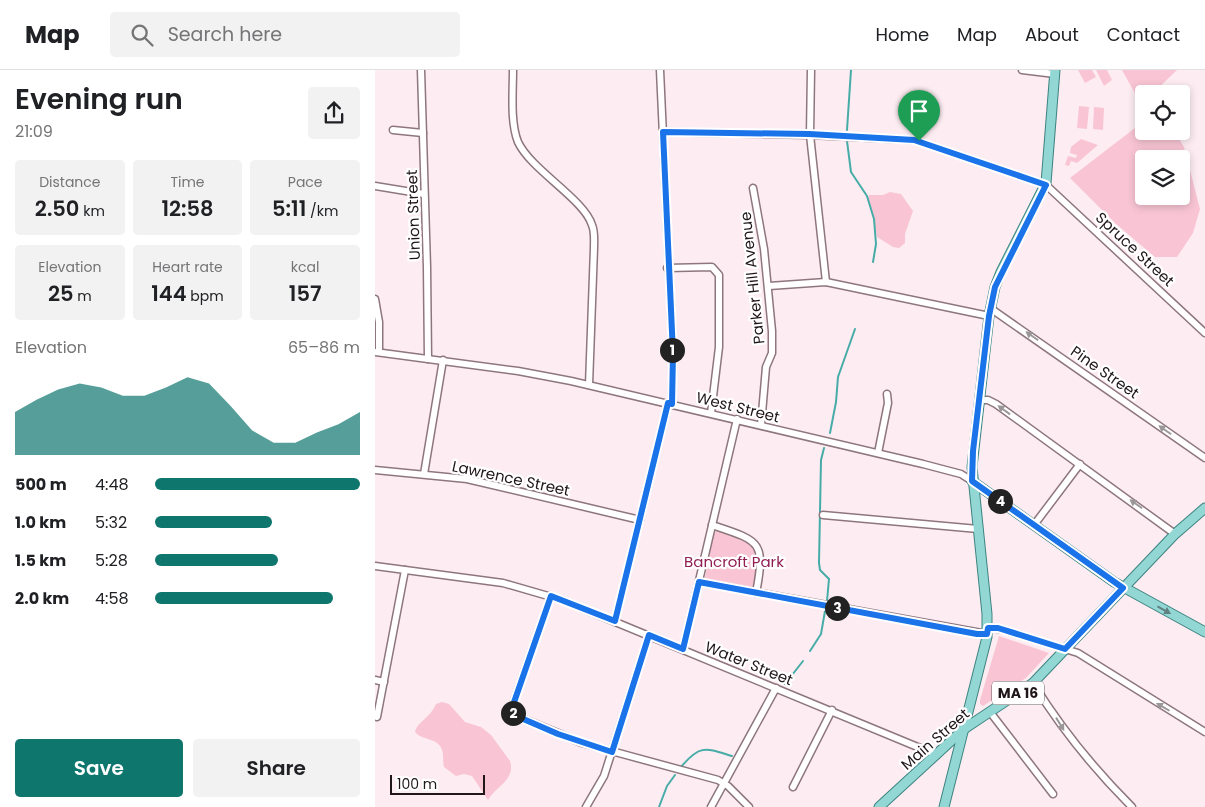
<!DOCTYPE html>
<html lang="en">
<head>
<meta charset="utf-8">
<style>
  body { margin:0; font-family:Poppins,sans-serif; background:#f2f2f2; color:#202124; height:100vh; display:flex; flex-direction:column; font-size:19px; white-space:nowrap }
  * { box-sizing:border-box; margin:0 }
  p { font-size:16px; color:#757577 }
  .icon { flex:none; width:28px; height:28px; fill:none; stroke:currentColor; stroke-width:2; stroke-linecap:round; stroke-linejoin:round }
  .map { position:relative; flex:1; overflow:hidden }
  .side { display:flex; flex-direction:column; background:#fff; width:375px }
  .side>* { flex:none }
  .buttons { position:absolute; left:760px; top:15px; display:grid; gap:10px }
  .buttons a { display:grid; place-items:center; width:55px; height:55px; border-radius:5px; background:#fff; box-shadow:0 2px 8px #0003; font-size:25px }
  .scale { position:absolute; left:15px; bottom:12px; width:95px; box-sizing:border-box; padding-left:5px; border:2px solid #201619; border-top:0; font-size:14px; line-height:18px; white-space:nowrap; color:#201619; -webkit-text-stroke:4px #fff; paint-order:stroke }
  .pin { position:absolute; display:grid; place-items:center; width:42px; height:42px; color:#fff; margin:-51px -21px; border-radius:50% 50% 50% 0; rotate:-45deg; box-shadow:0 0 5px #0007 }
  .pin .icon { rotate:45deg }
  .km { position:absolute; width:25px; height:25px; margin:-12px; border-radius:50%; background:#222; color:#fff; font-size:14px; line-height:25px; text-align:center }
  .round { display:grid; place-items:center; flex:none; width:52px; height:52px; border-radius:5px; background:#f2f2f2 }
  .headline { display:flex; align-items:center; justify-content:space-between; height:85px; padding:0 15px }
  h1 { font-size:28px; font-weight:600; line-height:38px }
  .figures { display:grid; grid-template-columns:repeat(3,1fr); gap:8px; height:85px; padding:5px 15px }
  .figures div { display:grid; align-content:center; border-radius:5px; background:#f2f2f2; text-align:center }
  .figures b { font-size:21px; font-weight:600 }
  .figures small { font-size:14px; font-weight:400 }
  .figures p { font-size:14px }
  .chart { height:140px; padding:10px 15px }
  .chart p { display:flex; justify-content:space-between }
  .chart svg { width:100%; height:90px; margin-top:5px; fill:#0f766e; opacity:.7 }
  .action { display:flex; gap:10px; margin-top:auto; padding:10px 15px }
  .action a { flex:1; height:58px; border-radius:5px; background:#0f766e; color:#fff; font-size:20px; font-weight:600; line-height:58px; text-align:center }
  .action a+a { background:#f2f2f2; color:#202124 }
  ul { padding:0 15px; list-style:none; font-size:16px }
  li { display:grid; grid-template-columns:80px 60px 1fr; align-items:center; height:38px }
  li i { height:12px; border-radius:6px; background:#0f766e }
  header { display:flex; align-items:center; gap:30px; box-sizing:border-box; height:70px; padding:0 25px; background:#fff; border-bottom:1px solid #e0e0e0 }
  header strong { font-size:24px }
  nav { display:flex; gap:28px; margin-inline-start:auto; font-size:18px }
  .search { width:350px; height:45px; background:#f2f2f2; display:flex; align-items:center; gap:12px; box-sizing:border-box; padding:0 18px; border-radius:5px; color:#757577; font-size:19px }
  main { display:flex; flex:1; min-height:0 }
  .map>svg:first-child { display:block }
</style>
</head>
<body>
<header>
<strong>Map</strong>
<div class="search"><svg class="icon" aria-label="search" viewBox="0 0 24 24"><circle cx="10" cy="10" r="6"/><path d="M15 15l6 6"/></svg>Search here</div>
<nav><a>Home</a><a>Map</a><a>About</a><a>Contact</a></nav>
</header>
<main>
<section class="side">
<div class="headline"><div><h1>Evening run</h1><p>21:09</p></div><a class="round"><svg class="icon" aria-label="share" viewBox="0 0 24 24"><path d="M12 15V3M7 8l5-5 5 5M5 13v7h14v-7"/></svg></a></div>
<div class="figures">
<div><p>Distance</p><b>2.50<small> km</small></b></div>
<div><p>Time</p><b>12:58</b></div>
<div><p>Pace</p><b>5:11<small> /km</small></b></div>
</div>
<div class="figures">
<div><p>Elevation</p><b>25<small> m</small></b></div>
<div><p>Heart rate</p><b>144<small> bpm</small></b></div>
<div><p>kcal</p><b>157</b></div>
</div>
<div class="chart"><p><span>Elevation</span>65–86 m</p>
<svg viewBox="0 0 160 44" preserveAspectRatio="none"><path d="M0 44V23L10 17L20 12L30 9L40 11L50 15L60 15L70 11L80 6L90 9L100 20L110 32L120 38L130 38L140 33L150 29L160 23V44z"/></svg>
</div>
<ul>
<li><b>500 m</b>4:48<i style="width:100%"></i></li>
<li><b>1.0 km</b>5:32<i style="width:57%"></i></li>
<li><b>1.5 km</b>5:28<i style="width:60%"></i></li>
<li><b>2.0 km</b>4:58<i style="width:87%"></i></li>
</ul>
<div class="action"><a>Save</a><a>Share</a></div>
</section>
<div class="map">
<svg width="830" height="737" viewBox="0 0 830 737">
  <rect width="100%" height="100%" fill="#fdedf2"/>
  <g fill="#f9c5d5" fill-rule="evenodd">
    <path d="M703 0H717L721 7 710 13Z"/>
    <path d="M721 0H732L737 10 729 16Z"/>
    <path d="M747 0H802L777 24H769V30L763 29Z"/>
    <path d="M704 36 714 37 712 59 702 58Z"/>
    <path d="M719 37 729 38 728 60 718 59Z"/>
    <path d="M769 51V61H799L809 77 825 139 818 163 802 187H780L741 154 695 108ZM769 89H806V126H769Z"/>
    <path d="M706 69 723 75 702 93 696 91 694 96 690 95 693 86 701 88 702 85 695 83 696 77Z"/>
    <path d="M515 122 526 124 538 141 530 164V173L524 178 518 177 502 167 498 144 492 130 494 125H508Z"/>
    <path d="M342 461C376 463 392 488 378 519L330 508 338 464Z"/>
    <path d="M624 566 674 583 651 608 608 636 605 634V630Z"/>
    <path d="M67 632 74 634 90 652 106 657 116 665 135 691C141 710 120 717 113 730L97 706 89 704 81 706 69 697C67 690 70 683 65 676 60 668 46 670 40 662 42 652 56 647 61 634Z"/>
  </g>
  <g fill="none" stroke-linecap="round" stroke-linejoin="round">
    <g stroke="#47aca7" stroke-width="2">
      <path d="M472 60 476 0"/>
      <path d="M472 71 476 102 492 126 499 149 501 174 498 192"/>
      <path d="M455 363 461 332 463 307 480 259"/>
      <path d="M449 378 446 390 444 493 445 500 454 509 452 531"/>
      <path d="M435 581 446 564 450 541"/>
      <path d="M410 614 428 591"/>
      <path d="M306 697C325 674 331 678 357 686"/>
      <path d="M284 737 292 716 300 705"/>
    </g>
    <g stroke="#8e767d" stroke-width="9">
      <g id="minor">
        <path d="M46 0 52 197 53 289"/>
        <path d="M138 0C138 22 135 52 143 72 156 100 209 129 217 155 220 162 219 170 219 178L214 315"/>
        <path d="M285 0 298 284 297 334"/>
        <path d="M436 0 435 65 451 212"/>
        <path d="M647 0 680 4"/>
        <path d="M18 60 48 63"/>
        <path d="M288 62 435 65 539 70 671 115 830 263"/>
        <path d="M0 116 49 124"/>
        <path d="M378 118 389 179 397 261V283L391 297 386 355"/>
        <path d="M292 198 337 197 344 205V277L336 343"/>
        <path d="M394 216 451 212 614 246"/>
        <path d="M0 229 4 252V282"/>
        <path d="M615 238 830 388"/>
        <path d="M0 282 143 301 196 311 548 394 586 404 597 411"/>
        <path d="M604 330H613L621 334 800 464"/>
        <path d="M503 383 513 333 512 324"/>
        <path d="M0 400 92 409 265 450"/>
        <path d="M49 404 68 290"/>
        <path d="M448 445 603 459"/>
        <path d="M337 455C385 471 391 471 381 523"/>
        <path d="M659 455 705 394"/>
        <path d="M0 496 128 513 187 530 562 685"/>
        <path d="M324 512 612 564"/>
        <path d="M176 526 137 637 139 645 207 673 343 710 353 716 374 737"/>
        <path d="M240 551 293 333"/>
        <path d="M613 558 626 559 703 583 830 662"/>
        <path d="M308 579 362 349"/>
        <path d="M0 610 9 612"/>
        <path d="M658 613C687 660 718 698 757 737"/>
        <path d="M615 642 678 724"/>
        <path d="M2 647 30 500"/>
        <path d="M418 717 457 640"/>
        <path d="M211 737 229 706 274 565"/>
        <path d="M336 737 401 618"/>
      </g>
    </g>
    <g stroke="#3c8380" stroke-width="11">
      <g id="major">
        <path d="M597 411 739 512 830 562"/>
        <path d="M504 737 589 659 658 613 800 464 830 438"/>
        <path d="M569 737 612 567V544L597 397 614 246 620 217 626 202 671 113 680 0"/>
      </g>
    </g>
    <use href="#minor" stroke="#fff" stroke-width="6"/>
    <use href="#major" stroke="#93d7d4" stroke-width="9"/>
  </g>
  <defs><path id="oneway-solid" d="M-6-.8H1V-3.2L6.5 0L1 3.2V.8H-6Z" transform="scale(1.25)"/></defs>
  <g fill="#9b9698">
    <use href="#oneway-solid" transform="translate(657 266) rotate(-145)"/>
    <use href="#oneway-solid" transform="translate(629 340) rotate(-144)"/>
    <use href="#oneway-solid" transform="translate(790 360) rotate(-145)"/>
    <use href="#oneway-solid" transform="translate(761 434) rotate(-145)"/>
    <use href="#oneway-solid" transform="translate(788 637) rotate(-150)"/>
    <use href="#oneway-solid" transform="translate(685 654) rotate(58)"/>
  </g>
  <use fill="#5f8080" href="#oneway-solid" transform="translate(789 540) rotate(29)"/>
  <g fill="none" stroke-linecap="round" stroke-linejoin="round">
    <g stroke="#fff" stroke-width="10">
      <path id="route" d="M288 62 434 64 539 70 671 115 620 217 614 246 598 381 597 411 748 518 690 579 623 558H613L612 564H602L324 512 308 579 274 565 237 682 183 664 139 645 137 638 176 526 240 551 293 333 297 334 298 284Z"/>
    </g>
    <use href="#route" stroke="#1a73e8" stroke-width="6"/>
  </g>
  <g text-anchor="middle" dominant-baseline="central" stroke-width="4.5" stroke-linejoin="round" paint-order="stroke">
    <rect fill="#fff" stroke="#635c5e" stroke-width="1" x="617" y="611.5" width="52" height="23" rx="4"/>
    <g font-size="14" font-weight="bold" fill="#201619">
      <text x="643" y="623">MA 16</text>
    </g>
    <g font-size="15" fill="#201619" stroke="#fff">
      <text transform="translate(38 145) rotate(-92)">Union Street</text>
      <text transform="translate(760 179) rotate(43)">Spruce Street</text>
      <text transform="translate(377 208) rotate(-96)">Parker Hill Avenue</text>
      <text transform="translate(730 302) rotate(35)">Pine Street</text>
      <text transform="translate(363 337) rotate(14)">West Street</text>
      <text transform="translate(136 408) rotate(12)">Lawrence Street</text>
      <text transform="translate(374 593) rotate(22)">Water Street</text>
      <text transform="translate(560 669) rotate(-41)">Main Street</text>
    </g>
    <g font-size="15" fill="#901e53" stroke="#fff">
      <text x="359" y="491">Bancroft Park</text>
    </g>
  </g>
</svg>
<div class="buttons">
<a><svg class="icon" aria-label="locate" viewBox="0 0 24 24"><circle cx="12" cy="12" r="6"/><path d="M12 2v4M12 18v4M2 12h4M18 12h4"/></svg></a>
<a><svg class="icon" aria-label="layers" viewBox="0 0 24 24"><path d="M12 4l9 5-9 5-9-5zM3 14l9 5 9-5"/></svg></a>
</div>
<div class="scale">100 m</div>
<div class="pin" style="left:544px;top:71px;background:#1e9e55"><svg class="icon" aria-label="arrive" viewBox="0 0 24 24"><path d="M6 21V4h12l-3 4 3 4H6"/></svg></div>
<b class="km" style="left:297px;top:280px">1</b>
<b class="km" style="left:138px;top:643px">2</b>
<b class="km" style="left:462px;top:538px">3</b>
<b class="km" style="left:625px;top:431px">4</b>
</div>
</main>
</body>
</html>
